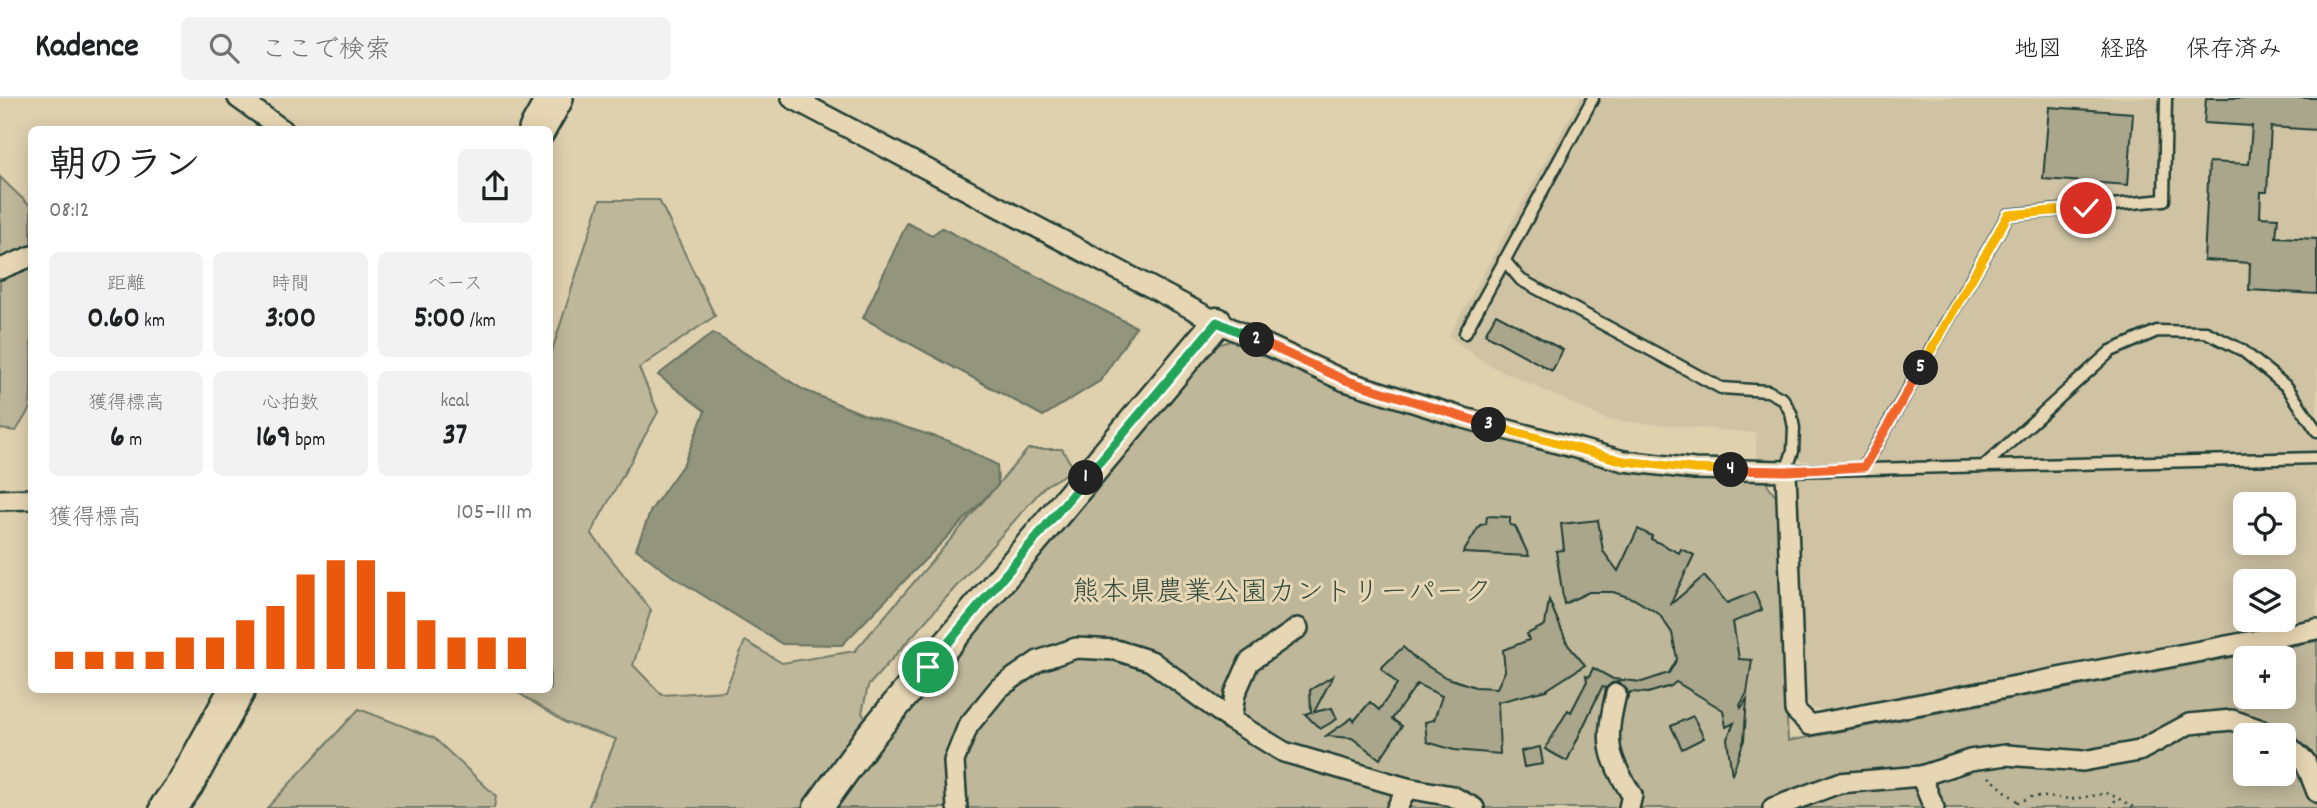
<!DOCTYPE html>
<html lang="ja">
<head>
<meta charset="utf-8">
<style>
  body { margin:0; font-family:Dekko,"Klee One",sans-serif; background:#f2f2f2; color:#202124; height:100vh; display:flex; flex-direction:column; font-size:26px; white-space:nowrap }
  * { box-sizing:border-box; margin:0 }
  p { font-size:23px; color:#757577 }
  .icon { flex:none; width:38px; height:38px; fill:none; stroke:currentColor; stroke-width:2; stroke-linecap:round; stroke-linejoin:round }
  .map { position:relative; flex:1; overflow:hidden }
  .sheet { position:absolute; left:28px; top:28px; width:525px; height:567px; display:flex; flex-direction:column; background:#fff; border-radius:10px; box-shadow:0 4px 18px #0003 }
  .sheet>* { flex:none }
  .fabs { position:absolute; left:2233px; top:394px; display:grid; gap:14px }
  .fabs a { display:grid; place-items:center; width:63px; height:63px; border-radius:10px; background:#fff; box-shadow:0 4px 18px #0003; font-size:35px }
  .pin { position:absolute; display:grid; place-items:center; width:60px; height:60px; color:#fff; margin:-30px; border:4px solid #fff; border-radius:50%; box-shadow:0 2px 7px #0007 }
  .km { position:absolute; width:35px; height:35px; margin:-18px; border-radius:50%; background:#222; color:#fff; font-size:19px; line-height:35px; text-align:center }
  .round { display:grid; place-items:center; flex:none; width:74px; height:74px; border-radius:10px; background:#f2f2f2 }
  .summary { display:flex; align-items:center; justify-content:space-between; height:119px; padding:0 21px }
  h1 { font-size:38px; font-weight:700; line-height:52px }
  .metrics { display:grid; grid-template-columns:repeat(3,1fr); gap:10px; height:119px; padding:7px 21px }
  .metrics div { display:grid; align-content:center; border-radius:10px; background:#f2f2f2; text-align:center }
  .metrics b { font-size:30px; font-weight:700 }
  .metrics small { font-size:19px; font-weight:400 }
  .metrics p { font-size:19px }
  .chart { height:196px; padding:14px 21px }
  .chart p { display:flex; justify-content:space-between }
  .chart svg { width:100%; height:126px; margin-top:7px; stroke:#ea580c; stroke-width:6 }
  header { display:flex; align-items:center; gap:42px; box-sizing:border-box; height:98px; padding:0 35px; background:#fff; border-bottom:2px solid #e0e0e0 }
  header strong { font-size:33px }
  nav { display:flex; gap:38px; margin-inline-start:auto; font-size:24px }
  .search { width:490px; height:63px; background:#f2f2f2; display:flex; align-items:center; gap:18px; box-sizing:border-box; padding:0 24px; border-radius:10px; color:#757577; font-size:26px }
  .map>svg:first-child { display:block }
</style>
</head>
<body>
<header>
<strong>Kadence</strong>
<div class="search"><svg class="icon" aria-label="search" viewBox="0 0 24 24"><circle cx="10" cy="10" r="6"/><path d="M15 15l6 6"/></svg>ここで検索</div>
<nav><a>地図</a><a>経路</a><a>保存済み</a></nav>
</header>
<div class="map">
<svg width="2317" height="710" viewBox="0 0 2317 710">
  <rect width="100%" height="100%" fill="#dfd0ae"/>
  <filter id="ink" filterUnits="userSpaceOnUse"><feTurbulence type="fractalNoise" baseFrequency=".0143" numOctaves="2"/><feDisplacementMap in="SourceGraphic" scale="14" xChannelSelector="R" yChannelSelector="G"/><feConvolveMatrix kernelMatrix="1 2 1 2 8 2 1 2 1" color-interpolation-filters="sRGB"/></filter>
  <g filter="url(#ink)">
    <path fill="#cfc3a4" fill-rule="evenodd" d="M1580 0H2317V521L1831 614 1812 610 1801 593 1796 383 1812 363 1756 360V335L1608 322 1485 265 1449 238ZM2245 406H2284V444H2245ZM2245 483H2284V522H2245Z"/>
    <g fill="#bfb79a" stroke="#6f7a67" stroke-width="2" fill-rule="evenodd">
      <path d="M0 79 31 109V295L29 312 16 333 0 331Z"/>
      <path d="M600 102H659L715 218 639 270 658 314 591 435 651 512 633 567 662 597 725 593 745 543 782 565 855 553 1028 351H1062L1074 371 1045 388 868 588 862 615 882 644 1210 249 1237 241 1343 292 1621 372 1765 383 1777 400 1788 643 2317 543V710H588L616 641 566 625 514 592H550V259ZM2245 560H2284V598H2245ZM2245 637H2284V676H2245Z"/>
      <path d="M359 611 434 640 496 698 494 710H267Z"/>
    </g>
    <g fill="#93957d" stroke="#657260" stroke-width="2">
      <path d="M907 125 932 137 942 130 1136 229 1100 283 1043 318 863 220Z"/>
      <path d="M713 235 804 292 863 316 949 343 997 367 998 387 842 547 782 546 672 478 636 451 651 412 684 365 705 313 658 277Z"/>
    </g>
    <g fill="#a9a68c" stroke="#1f3d34" stroke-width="2">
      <path d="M2206 0H2317V32L2271 29 2267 94H2261L2260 119 2278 120 2276 139 2317 141V196L2249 192 2250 165 2204 162 2209 64 2249 66 2252 28 2204 25Z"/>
      <path d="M2049 9 2133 15 2128 87 2043 81Z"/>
      <path d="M1496 216 1563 252 1552 273 1485 236Z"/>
      <path d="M1487 418 1510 419V427L1515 428 1529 458 1463 455 1480 427 1486 426Z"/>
      <path d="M1598 422 1603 453 1618 473 1638 431 1652 438 1651 441 1679 455 1681 451 1694 457 1670 507 1704 478 1727 505 1754 494 1762 512 1733 524 1739 561 1752 562 1747 595 1740 607 1741 610 1747 601 1744 642 1732 677 1727 641 1734 625 1726 629 1723 612 1676 584 1671 588 1648 595 1630 594 1628 599 1627 592 1619 584 1612 585 1606 590 1602 589 1567 663 1545 651 1568 612 1571 614 1587 583 1586 578 1589 579 1593 570 1613 581 1642 584 1669 575 1677 561 1672 535 1659 516 1634 501 1613 494H1589L1564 506 1556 453 1564 452 1561 426Z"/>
      <path d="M1549 502 1568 547 1585 567 1546 592 1498 604 1500 656 1454 652 1427 644 1425 624 1434 622 1442 598 1417 586 1392 621 1402 628 1380 661 1352 640 1326 638 1352 620 1354 623 1370 604 1379 612 1397 586 1381 570 1403 549 1416 561 1445 579 1475 589 1497 590 1505 573 1503 552 1529 542 1527 536 1545 527Z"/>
      <path d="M1333 578 1314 614 1332 610 1337 621 1320 631 1305 616 1311 614 1310 592Z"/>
      <path d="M1693 618 1704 640 1682 651 1671 628Z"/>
      <path d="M1540 649 1543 666 1524 669 1521 653Z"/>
    </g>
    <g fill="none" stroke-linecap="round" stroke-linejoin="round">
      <g stroke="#1f3d34" stroke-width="15">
        <g id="lane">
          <path d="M1504 162 1521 182 1721 290 1768 293 1783 301 1791 315 1794 330 1793 353 1786 373 2317 360"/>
          <path d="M1465 235 1593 0"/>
          <path d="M1984 368 2111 253 2157 233 2206 234 2242 252 2287 289 2317 333"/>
          <path d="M1864 369 2008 117 2164 102 2166 0"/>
        </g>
      </g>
      <g stroke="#1f3d34" stroke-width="24">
        <g id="street">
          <path d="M238 0 283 32"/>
          <path d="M792 0 1217 224 1345 283 1464 320 1624 363 1694 371 1786 373 1795 612 1810 627 2317 531"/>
          <path d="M0 171 32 158"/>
          <path d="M0 402 32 401"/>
          <path d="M1616 596C1605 644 1606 655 1632 697L1629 710"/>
          <path d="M1231 622 1235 596 1249 564 1298 530"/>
          <path d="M2284 644 2305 663 2317 694"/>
          <path d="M1921 678 1934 710"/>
          <path d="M957 710 954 663 968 628 999 590 1038 563 1076 550 1116 552 1151 563 1231 622 1284 654 1407 690 1452 698 1474 710"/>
          <path d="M1397 710 1407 690"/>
          <path d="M1773 710 1839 685 1921 678 1970 662 2006 657 2083 663 2139 653 2189 626 2232 622 2276 637"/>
        </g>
      </g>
      <g stroke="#1f3d34" stroke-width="33">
        <path id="secondary" d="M818 710 870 638 1217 224"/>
      </g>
      <g stroke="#1f3d34" stroke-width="40">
        <g id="highway">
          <path d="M537 32 555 0"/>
          <path d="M168 710 186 685 237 592"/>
        </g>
      </g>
      <g stroke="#1f3d34" stroke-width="2.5" stroke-dasharray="2 5" stroke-linecap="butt">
        <path d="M1989 679 2018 704"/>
        <path d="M2013 710 2018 704 2034 698 2073 701 2109 695 2135 710"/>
        <path d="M2111 710 2117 699"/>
      </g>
      <use href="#lane" stroke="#e7d6b3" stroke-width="10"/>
      <use href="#street" stroke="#e7d6b3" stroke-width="19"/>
      <use href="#secondary" stroke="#e7d6b3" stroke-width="28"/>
      <use href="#highway" stroke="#e7d6b3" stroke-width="35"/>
    </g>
  </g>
  <g fill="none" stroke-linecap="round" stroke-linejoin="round" filter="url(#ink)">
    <g stroke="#fff" stroke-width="14">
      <path id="split-1" d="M928 569 1086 380"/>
    </g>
    <g stroke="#fff" stroke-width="14">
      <path id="split-2" d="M1086 380 1217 224 1257 242"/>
    </g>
    <g stroke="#fff" stroke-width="14">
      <path id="split-3" d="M1257 242 1345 282 1489 327"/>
    </g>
    <g stroke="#fff" stroke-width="14">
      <path id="split-4" d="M1489 327 1624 363 1694 371 1731 372"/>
    </g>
    <g stroke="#fff" stroke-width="14">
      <path id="split-5" d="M1731 372 1786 373 1864 369 1921 270"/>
    </g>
    <g stroke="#fff" stroke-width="14">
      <path id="split-6" d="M1921 270 2008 117 2086 110"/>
    </g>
    <use href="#split-1" stroke="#22a559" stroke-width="9"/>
    <use href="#split-2" stroke="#22a559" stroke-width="9"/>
    <use href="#split-3" stroke="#f0652b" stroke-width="9"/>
    <use href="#split-4" stroke="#f5b400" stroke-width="9"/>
    <use href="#split-5" stroke="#f0652b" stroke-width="9"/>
    <use href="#split-6" stroke="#f5b400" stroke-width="9"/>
  </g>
  <g text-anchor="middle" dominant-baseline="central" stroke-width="6" stroke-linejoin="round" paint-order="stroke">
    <g font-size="28" fill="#2f493e" stroke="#e7d6b3">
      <text x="1282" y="497">熊本県農業公園カントリーパーク</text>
    </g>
  </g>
</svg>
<div class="fabs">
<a><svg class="icon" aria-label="locate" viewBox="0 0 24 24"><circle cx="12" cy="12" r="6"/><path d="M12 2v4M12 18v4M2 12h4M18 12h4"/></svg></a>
<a><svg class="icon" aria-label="layers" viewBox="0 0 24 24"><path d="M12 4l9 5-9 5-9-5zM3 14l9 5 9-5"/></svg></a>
<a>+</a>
<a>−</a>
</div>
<div class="pin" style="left:928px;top:569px;background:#1e9e55"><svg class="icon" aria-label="arrive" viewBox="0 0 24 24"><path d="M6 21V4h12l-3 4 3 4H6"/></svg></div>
<div class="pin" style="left:2086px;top:110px;background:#d93025"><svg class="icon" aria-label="check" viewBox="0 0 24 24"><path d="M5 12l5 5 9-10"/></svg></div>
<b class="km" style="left:1086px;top:380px">1</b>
<b class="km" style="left:1257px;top:242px">2</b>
<b class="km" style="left:1489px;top:327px">3</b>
<b class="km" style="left:1731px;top:372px">4</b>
<b class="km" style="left:1921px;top:270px">5</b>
<section class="sheet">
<div class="summary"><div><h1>朝のラン</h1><p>08:12</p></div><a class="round"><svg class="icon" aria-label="share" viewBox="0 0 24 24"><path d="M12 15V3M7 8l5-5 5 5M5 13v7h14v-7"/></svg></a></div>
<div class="metrics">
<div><p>距離</p><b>0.60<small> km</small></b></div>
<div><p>時間</p><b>3:00</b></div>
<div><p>ペース</p><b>5:00<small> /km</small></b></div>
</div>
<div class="metrics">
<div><p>獲得標高</p><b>6<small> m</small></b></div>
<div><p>心拍数</p><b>169<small> bpm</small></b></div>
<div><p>kcal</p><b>37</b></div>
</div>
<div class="chart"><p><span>獲得標高</span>105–111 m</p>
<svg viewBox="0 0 160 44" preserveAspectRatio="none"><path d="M5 44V38M15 44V38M25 44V38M35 44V38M45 44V33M55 44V33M65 44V27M75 44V22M85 44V11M95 44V6M105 44V6M115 44V17M125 44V27M135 44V33M145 44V33M155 44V33"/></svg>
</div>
</section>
</div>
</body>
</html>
